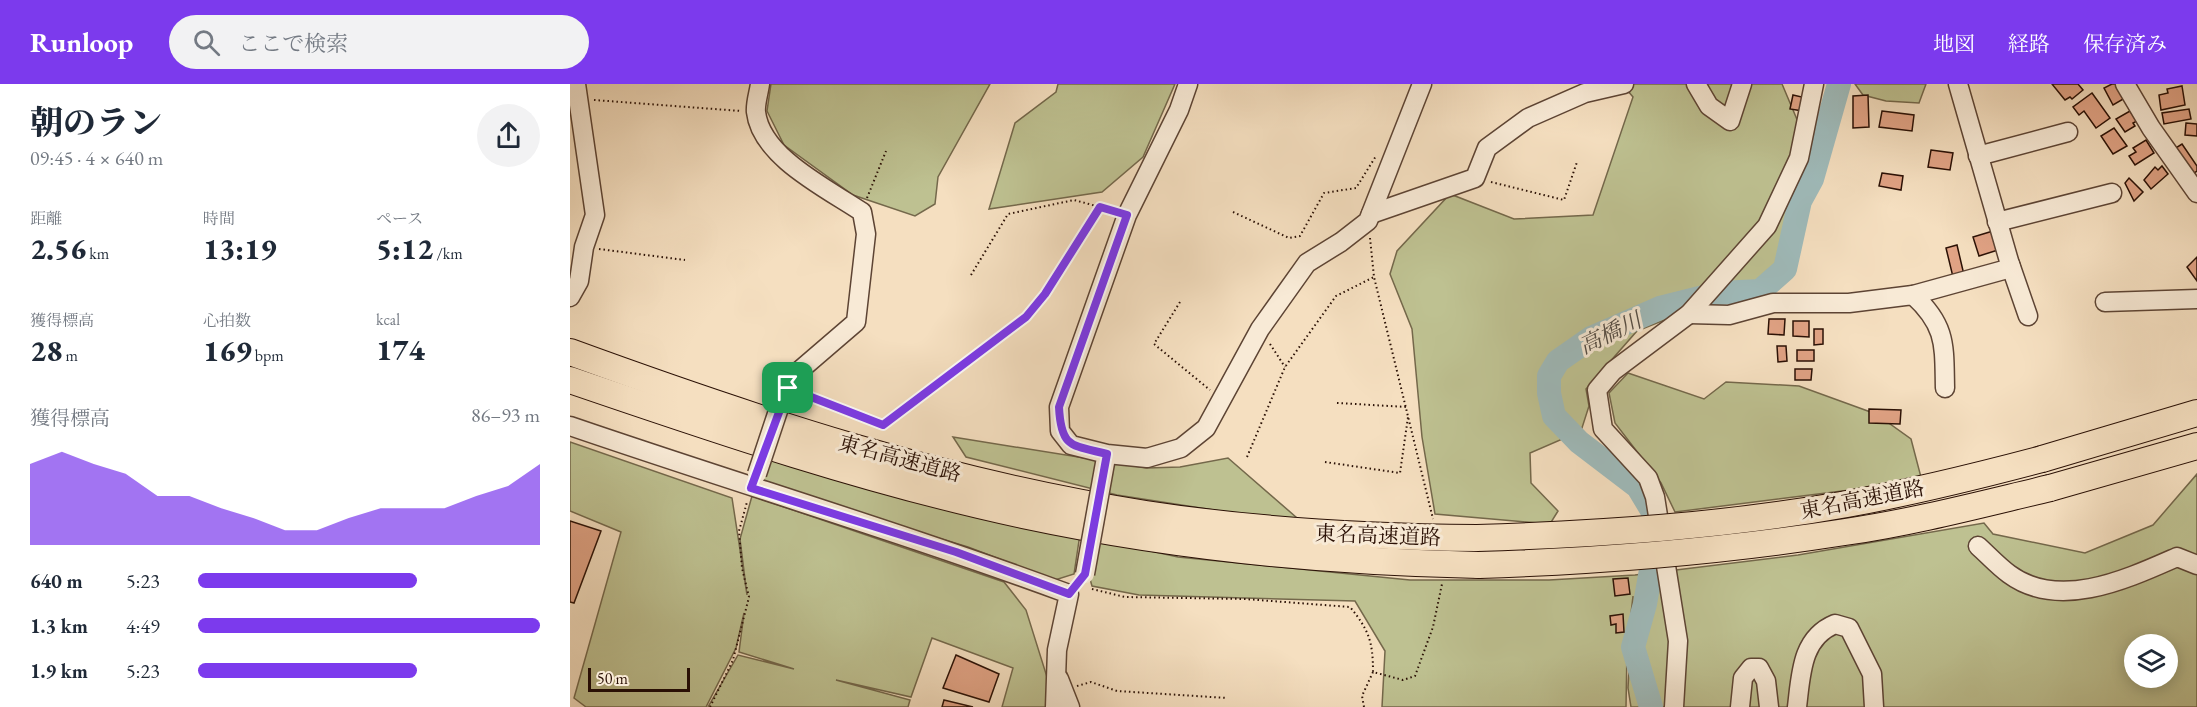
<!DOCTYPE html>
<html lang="ja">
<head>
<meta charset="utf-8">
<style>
  body { margin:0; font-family:"EB Garamond","Noto Serif JP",serif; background:#f2f2f3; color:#1f2937; height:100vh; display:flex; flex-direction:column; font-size:22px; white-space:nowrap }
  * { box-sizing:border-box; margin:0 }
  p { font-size:20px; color:#747a83 }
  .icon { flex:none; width:33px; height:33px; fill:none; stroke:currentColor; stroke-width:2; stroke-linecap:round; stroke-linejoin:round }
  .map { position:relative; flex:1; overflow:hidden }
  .sheet { display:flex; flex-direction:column; background:#fff; width:570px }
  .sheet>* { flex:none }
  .buttons { position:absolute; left:1554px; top:550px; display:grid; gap:12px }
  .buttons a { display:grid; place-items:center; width:54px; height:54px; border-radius:50%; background:#fff; box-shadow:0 3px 15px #0003; font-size:30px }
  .scale { position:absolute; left:18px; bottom:15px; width:102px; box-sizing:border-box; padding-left:6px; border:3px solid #2a1005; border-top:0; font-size:16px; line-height:21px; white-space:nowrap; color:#2a1005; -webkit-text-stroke:4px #f8ead6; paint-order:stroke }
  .pin { position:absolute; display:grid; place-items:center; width:51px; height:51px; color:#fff; margin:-26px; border-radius:12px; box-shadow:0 3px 9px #0006 }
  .round { display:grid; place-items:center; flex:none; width:63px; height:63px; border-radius:32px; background:#f2f2f3 }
  .summary { display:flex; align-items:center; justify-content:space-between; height:102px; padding:0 30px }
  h1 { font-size:33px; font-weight:800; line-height:45px }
  .stats { display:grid; grid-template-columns:repeat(3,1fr); gap:9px; height:102px; padding:6px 30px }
  .stats div { display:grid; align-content:center }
  .stats b { font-size:30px; font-weight:800 }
  .stats small { font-size:16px; font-weight:400 }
  .stats p { font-size:16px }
  .chart { height:168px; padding:12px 30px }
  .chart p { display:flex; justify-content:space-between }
  .chart svg { width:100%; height:108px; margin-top:6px; fill:#7c3aed; opacity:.7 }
  ul { padding:0 30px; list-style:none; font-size:20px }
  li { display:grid; grid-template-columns:96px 72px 1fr; align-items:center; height:45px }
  li i { height:15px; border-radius:8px; background:#7c3aed }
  header { display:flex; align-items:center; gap:36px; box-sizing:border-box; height:84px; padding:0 30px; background:#7c3aed; color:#fff }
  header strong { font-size:28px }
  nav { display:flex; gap:33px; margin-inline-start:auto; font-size:21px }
  .search { width:420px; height:54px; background:#f2f2f3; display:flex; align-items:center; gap:15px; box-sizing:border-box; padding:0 21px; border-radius:33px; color:#747a83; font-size:22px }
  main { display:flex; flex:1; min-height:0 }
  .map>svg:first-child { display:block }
</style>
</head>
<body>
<header>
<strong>Runloop</strong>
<div class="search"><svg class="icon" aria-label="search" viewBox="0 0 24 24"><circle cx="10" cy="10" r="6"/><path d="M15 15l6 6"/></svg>ここで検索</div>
<nav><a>地図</a><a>経路</a><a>保存済み</a></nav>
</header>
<main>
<section class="sheet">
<div class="summary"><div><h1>朝のラン</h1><p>09:45 · 4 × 640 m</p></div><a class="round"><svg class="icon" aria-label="share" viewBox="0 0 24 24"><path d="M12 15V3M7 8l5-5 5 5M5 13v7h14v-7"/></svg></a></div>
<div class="stats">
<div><p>距離</p><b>2.56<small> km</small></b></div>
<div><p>時間</p><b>13:19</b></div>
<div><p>ペース</p><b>5:12<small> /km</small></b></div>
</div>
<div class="stats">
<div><p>獲得標高</p><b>28<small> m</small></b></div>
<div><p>心拍数</p><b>169<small> bpm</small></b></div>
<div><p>kcal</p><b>174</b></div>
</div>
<div class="chart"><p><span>獲得標高</span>86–93 m</p>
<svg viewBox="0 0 160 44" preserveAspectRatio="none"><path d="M0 44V11L10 6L20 11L30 15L40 24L50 24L60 29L70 33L80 38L90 38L100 33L110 29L120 29L130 29L140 24L150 20L160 11V44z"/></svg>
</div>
<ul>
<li><b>640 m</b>5:23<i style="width:64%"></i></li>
<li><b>1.3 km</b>4:49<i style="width:100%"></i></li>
<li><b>1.9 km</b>5:23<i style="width:64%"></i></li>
</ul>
</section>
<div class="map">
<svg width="1627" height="623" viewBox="0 0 1627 623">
  <rect width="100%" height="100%" fill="#f5dfc0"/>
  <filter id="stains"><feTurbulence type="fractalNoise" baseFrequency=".00333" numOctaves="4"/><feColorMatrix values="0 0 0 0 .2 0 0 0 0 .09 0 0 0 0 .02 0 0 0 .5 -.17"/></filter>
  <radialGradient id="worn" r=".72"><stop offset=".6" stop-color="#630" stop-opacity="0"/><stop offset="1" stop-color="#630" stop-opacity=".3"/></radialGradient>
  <g fill="#bec191" stroke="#74684b" stroke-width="1.5" fill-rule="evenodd">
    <path d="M201 0H420L368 93 365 120 345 132 283 111 214 61 197 27Z"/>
    <path d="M488 0H605L573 73 532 108 419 125 445 39 486 8Z"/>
    <path d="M1052 0H1212L1242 71 1204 192 1067 247 1016 305 1019 322 1011 347 960 369 961 399 988 427 980 440 865 430 852 353 842 245 820 190 827 167 880 110 944 135 1023 131 1063 13Z"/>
    <path d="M1285 0H1356L1349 19 1316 17 1293 11Z"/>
    <path d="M1058 289 1134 315 1156 298 1229 302 1306 330 1341 355 1352 397 1105 428 1091 399 1045 339 1039 309Z"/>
    <path d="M383 353 577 384 610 383 658 374 734 440 547 411 396 373Z"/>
    <path d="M0 358 162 414 177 511 170 455 182 412 434 498 456 526 477 593V623H432L443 584 362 554 341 613 266 596 340 616 338 623H138L168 571 224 585 169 568 174 529 166 564 136 623H16L4 614 51 448 0 427Z"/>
    <path d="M203 367 510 450 504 490 485 496 398 463 191 401Z"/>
    <path d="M1627 390V623H1061L1058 604 1063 512 1057 564 1056 623H812L815 567 785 517 569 511 522 502 520 495 530 456 608 473 840 496H979L1065 491 1228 471 1414 439 1423 450 1515 469 1583 441ZM1564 561H1598V594H1564Z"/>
  </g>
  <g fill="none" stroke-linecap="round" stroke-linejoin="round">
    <path stroke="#9fbbbb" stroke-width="24" d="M1081 623 1063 563 1075 520 1082 480 1083 428 1068 403 1009 358 984 332 979 309V292L988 277 1021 254 1090 224 1150 209 1190 207 1215 185 1230 117 1242 95 1269 0"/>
  </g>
  <g fill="#e1a385" stroke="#2a1005" stroke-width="1.5">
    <path d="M1482 0H1508L1513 6 1502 15 1500 13 1495 16Z"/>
    <path d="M1542 0H1547L1555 14 1543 21 1534 4Z"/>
    <path d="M1612 2 1615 21 1591 26 1589 11 1598 9 1597 5Z"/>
    <path d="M1522 9 1540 34 1526 44 1514 27 1509 31 1503 23Z"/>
    <path d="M1223 11 1232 13 1233 27 1220 25Z"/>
    <path d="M1298 11 1299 43 1283 44V12Z"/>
    <path d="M1619 25 1621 35 1594 40 1592 29Z"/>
    <path d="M1312 27 1344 31 1342 47 1309 43Z"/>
    <path d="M1560 27 1567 37 1563 39 1565 42 1555 48 1546 35Z"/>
    <path d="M1616 39 1627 40V52L1615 51Z"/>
    <path d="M1544 44 1557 62 1543 70 1531 52Z"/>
    <path d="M1576 56 1584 69 1565 81 1559 72 1566 68 1563 64Z"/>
    <path d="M1612 60 1627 82V87L1618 93 1601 67Z"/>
    <path d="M1361 66 1383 69 1380 86 1358 83Z"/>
    <path d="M1592 82 1598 90 1581 105 1574 96 1585 83 1588 86Z"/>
    <path d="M1312 89 1333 92 1331 106 1309 102Z"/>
    <path d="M1559 94 1573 108 1564 117 1555 99Z"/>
    <path d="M1423 147 1428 166 1409 172 1403 153Z"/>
    <path d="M1387 161 1394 191 1383 193 1376 164Z"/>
    <path d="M1627 173V197L1617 183Z"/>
    <path d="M1199 235H1215L1214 251 1198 250Z"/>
    <path d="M1223 237H1239V253L1223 252Z"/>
    <path d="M1244 245H1253V260L1244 261Z"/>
    <path d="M1207 262H1216L1217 277 1208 278Z"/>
    <rect x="1227" y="266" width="17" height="11"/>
    <path d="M1225 285H1242L1241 296H1225Z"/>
    <path d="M1299 325 1331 326 1330 340 1299 339Z"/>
    <path d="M0 437 31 447 4 519 0 518Z"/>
    <path d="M1058 494 1060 510 1045 512 1043 495Z"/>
    <path d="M1053 530 1054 548 1046 549V540L1041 541 1040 532Z"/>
    <path d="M386 571 429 590 419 618 373 604Z"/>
    <path d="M374 616 403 623H372Z"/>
  </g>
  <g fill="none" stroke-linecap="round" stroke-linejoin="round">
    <g stroke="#5d4434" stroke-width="21">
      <g id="minor">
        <path d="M190 0C189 8 185 20 186 28 191 73 258 105 292 128L296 150 286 238 229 287 212 315"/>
        <path d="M618 0 609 26 557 131 489 323 490 347 501 361 537 370 577 374 611 364 636 344 690 245 737 179 771 158 798 137 852 0"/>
        <path d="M1126 0 1139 22 1160 37 1172 0"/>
        <path d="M1555 0 1581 44 1627 109"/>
        <path d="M1408 72 1498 48"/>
        <path d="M801 130 905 94 917 64 958 34 1015 9 1054 0"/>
        <path d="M1427 138 1542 109"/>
        <path d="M1440 180 1458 232"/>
        <path d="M1343 211 1441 184 1388 0"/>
        <path d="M0 213 9 197 14 163 25 131 6 0"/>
        <path d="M1535 218 1627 215"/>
        <path d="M1119 230 1159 231 1203 219H1279L1343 211C1377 242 1374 262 1375 304"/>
        <path d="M0 342C166 399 334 449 499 510L487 566 485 623"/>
        <path d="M1408 462C1418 471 1428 482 1439 490 1489 527 1557 495 1607 473L1627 481"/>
        <path d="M489 595 500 623"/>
        <path d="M1104 623 1108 557 1085 413 1078 394 1033 345 1027 306 1043 287 1119 230 1197 142 1229 74 1244 0"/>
        <path d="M1170 623 1173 594 1181 584H1189L1196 597 1199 623"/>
        <path d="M1227 623C1231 591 1231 554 1265 540L1279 544 1302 590 1304 623"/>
      </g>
    </g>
    <g stroke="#2a1005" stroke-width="28">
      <g id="highway">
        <path d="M0 268C186 336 379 400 576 430 686 447 796 453 907 454"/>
        <path d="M0 296C149 347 299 398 453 431 603 463 756 478 909 481"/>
        <path d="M1472 375 1627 329"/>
        <path d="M1480 404 1627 362"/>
      </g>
    </g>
    <g stroke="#2a1005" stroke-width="2" stroke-dasharray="1.5 3" stroke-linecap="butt">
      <path d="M24 16 171 27"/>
      <path d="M921 98 994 116 1007 78"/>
      <path d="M297 114 316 67"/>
      <path d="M663 128 719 154 730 152 754 109 786 104 806 72"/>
      <path d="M800 154 804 193 863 435"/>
      <path d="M29 165 115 176"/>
      <path d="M401 191 438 130 504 116 530 123"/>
      <path d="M610 218 584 260 640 306"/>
      <path d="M700 260 715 283"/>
      <path d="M234 310 313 341 456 233 475 210 530 123 543 127"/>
      <path d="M767 319 837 323"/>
      <path d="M677 373 715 283 766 212 804 193"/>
      <path d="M755 378 830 389 838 333"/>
      <path d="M522 505 555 513 675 515 780 523C799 546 803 558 803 588L833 596 845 592 863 543 872 500"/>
      <path d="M507 602 521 598 547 607 657 614"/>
      <path d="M140 623 163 576 179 513 172 484 169 447 177 418"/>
      <path d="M794 623 792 612 803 588"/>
    </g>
    <use href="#minor" stroke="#f8ead6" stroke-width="18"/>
    <use href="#highway" stroke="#f5dfc0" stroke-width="26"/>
    <g stroke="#5d4434" stroke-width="21" stroke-linecap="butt">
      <g id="minor-bridge">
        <path d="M187 390 212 315"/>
        <path d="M515 490 535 379"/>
      </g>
    </g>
    <g stroke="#2a1005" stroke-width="28" stroke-linecap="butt">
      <g id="highway-bridge">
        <path d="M907 454C1031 450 1155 442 1277 420 1343 408 1408 392 1472 375"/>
        <path d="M909 481C1032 477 1154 467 1275 448 1344 438 1412 420 1480 404"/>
      </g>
    </g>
    <use href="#minor-bridge" stroke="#f8ead6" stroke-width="18"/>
    <use href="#highway-bridge" stroke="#f5dfc0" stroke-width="26"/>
  </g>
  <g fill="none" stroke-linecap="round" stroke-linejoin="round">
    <g stroke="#fff" stroke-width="12">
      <path id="route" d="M530 123 557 131 489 323C491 364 501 361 537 370L515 490 499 510 386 468 181 404 218 304 313 341 456 233 475 210Z"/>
    </g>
    <use href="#route" stroke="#7c3aed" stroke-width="8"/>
  </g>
  <g text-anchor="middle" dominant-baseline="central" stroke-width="6" stroke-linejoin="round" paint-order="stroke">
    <g font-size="21" fill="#2a1005" stroke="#f8ead6">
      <text transform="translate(330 374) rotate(15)">東名高速道路</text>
      <text transform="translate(1292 415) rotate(-11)">東名高速道路</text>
      <text transform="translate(808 451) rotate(2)">東名高速道路</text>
    </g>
    <g font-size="22" font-style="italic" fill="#534c45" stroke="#f8ead6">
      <text transform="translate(1040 249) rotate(-26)">高橋川</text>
    </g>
  </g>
  <rect width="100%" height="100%" filter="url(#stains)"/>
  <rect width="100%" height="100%" fill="url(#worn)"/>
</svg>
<div class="buttons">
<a><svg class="icon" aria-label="layers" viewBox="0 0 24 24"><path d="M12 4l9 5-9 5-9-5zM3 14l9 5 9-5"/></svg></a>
</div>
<div class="scale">50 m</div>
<div class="pin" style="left:218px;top:304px;background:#1e9e55"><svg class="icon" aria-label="arrive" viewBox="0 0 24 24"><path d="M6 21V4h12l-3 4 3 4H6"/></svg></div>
</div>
</main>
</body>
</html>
